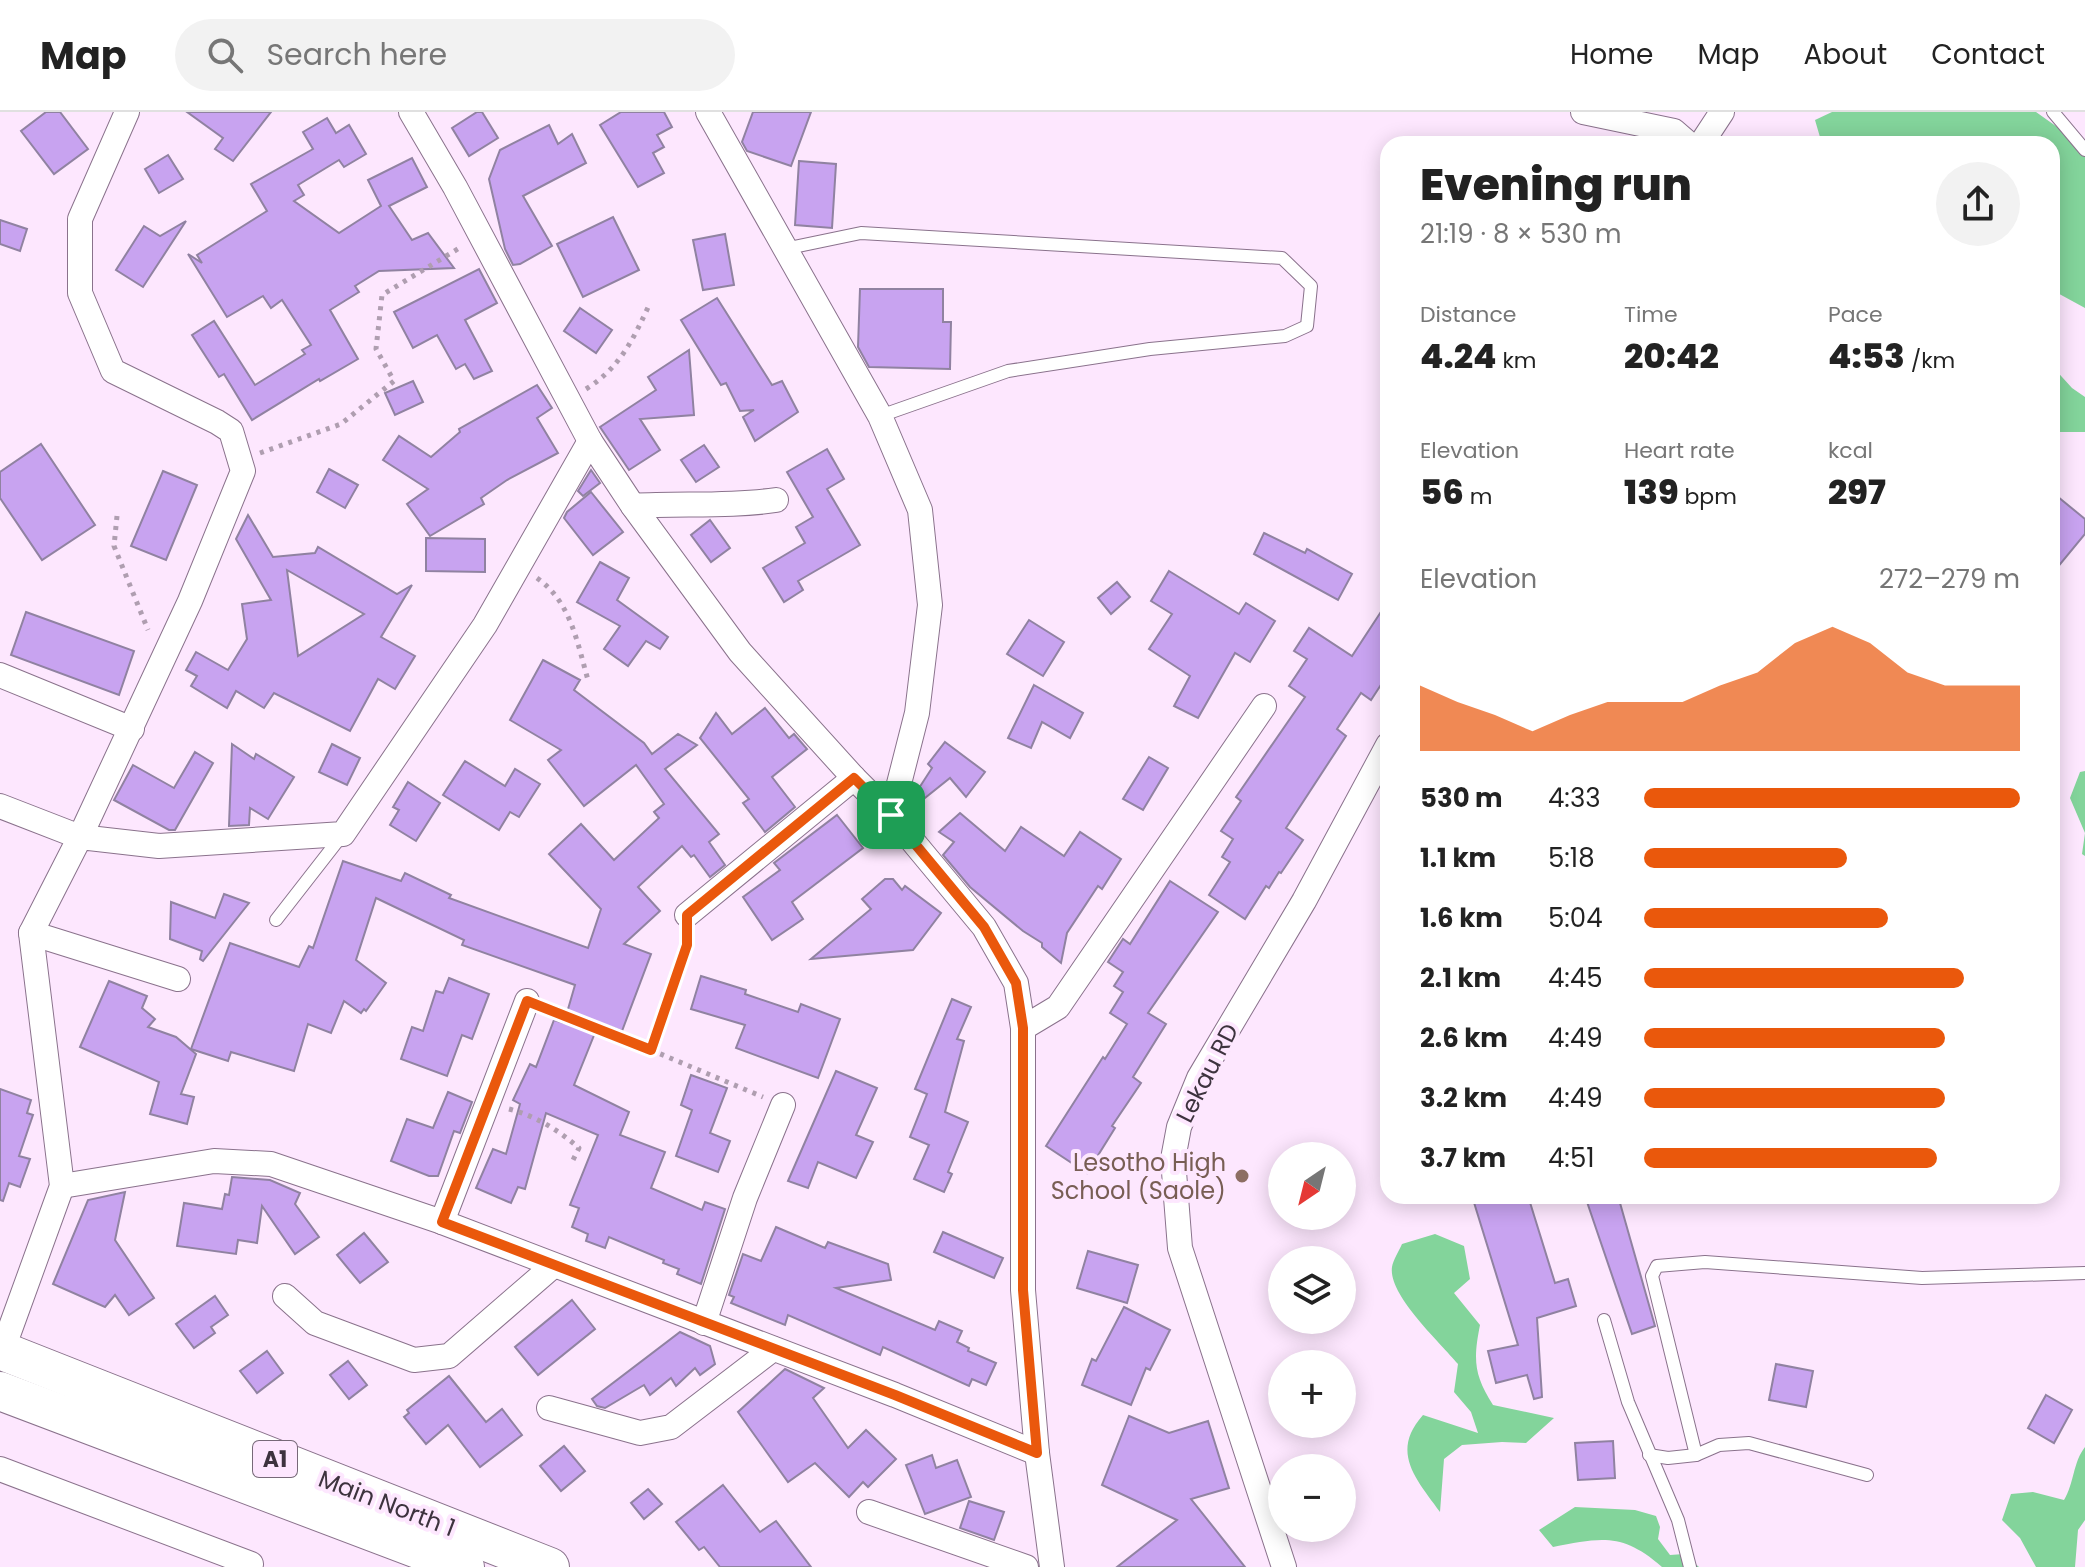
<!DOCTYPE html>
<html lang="en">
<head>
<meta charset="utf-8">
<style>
  body { margin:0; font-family:Poppins,sans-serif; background:#f2f2f2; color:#222; height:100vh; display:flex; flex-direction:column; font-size:30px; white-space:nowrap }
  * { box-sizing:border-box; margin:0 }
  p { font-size:26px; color:#767676 }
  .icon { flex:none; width:44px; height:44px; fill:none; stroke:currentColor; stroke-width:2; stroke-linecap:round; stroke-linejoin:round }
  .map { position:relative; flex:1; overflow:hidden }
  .panel { position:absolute; left:1380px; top:24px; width:680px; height:1068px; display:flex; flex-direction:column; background:#fff; border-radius:24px; box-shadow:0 4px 20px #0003 }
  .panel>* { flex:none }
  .needle { width:52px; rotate:215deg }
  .tools { position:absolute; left:1268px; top:1030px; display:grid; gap:16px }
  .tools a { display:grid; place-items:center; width:88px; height:88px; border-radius:50%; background:#fff; box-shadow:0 4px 20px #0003; font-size:40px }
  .pin { position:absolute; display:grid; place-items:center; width:68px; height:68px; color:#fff; margin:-34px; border-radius:16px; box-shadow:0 4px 12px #0006 }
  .round { display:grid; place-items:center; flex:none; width:84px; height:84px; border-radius:42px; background:#f2f2f2 }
  .summary { display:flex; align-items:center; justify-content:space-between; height:136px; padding:0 40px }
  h1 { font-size:44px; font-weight:800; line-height:60px }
  .figures { display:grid; grid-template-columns:repeat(3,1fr); gap:12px; height:136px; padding:8px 40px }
  .figures div { display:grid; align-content:center }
  .figures b { font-size:34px; font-weight:800 }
  .figures small { font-size:22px; font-weight:400 }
  .figures p { font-size:22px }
  .chart { height:224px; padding:16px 40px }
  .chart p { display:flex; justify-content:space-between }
  .chart svg { width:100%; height:144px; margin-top:8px; fill:#ea580c; opacity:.7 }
  ul { padding:0 40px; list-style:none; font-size:26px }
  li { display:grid; grid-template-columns:128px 96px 1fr; align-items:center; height:60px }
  li i { height:20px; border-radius:10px; background:#ea580c }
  header { display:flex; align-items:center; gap:48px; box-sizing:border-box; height:112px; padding:0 40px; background:#fff; border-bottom:2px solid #e0e0e0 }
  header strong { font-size:38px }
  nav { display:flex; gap:44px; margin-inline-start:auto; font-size:28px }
  .search { width:560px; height:72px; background:#f2f2f2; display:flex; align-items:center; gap:20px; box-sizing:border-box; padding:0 28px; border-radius:44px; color:#767676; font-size:30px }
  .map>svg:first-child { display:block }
</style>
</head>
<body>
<header>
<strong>Map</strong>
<div class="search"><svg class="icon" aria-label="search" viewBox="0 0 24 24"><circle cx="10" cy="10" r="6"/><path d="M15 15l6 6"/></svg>Search here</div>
<nav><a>Home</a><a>Map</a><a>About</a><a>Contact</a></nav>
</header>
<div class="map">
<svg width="2085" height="1455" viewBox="0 0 2085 1455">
  <rect width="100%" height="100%" fill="#fde7fe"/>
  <g fill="#83d49b">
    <path d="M1832 0H2036L2060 17 2085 41V196L2052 178V32H1822L1815 8Z"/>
    <path d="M2052 254 2072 276 2085 285V320H2060L2052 315Z"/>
    <path d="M2085 659V744L2082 742 2085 721 2070 686 2080 660Z"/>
    <path d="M1435 1122 1464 1134 1470 1167 1454 1181 1480 1213C1473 1248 1474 1263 1493 1293L1554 1306 1526 1331 1502 1330 1462 1333 1444 1347 1440 1400C1416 1367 1390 1340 1423 1303L1478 1321 1471 1300 1454 1280 1458 1252C1440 1230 1388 1183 1392 1155 1393 1148 1399 1139 1402 1132Z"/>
    <path d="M2085 1335V1408L2078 1418 2075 1455H2036L2020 1426 2002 1408 2011 1382 2033 1380 2064 1388C2074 1372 2073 1350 2085 1335Z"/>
    <path d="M1575 1395 1635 1398 1656 1404 1660 1415 1658 1427 1670 1443 1684 1442 1699 1455H1662C1622 1420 1601 1426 1553 1435L1539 1418Z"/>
  </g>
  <g fill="#c8a3f0" stroke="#9082a1" stroke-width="2" fill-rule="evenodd">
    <path d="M46 0H60L88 37 54 62 21 19Z"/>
    <path d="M187 0H271L233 49 215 37 223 26Z"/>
    <path d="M477 0H482L498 26 469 44 452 16Z"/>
    <path d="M621 0H664L672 15 657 23 664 35 653 41 664 61 638 75 600 13Z"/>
    <path d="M753 0H811L791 54 747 39 742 30Z"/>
    <path d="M327 6 336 21 349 13 366 42 344 55 339 48 298 73 304 83 294 89 339 121 381 94 368 68 412 46 427 75 389 94 412 128 428 121 454 156 379 159 355 174 359 180 330 198 358 247 320 269 319 267 252 308 224 262 219 265 192 223 214 209 255 273 305 242 302 238 311 233 282 188 271 196 263 184 227 205 188 142 202 151 197 143 267 99 251 72 313 37 303 20Z"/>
    <path d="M549 13 558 32 572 22 586 51 523 84 552 134 520 152 513 153 505 137 489 67 500 38Z"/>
    <path d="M168 43 183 67 159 81 145 57Z"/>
    <path d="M799 49 836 52 832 116 795 113Z"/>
    <path d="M613 105 639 158 583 185 557 132Z"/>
    <path d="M0 108 27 117 20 139 0 132Z"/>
    <path d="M186 109 143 175 116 158 144 114 160 124Z"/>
    <path d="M725 122 734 173 703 178 693 128Z"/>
    <path d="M479 157 497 191 465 208 492 259 474 267 465 252 456 257 437 223 413 236 394 200Z"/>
    <path d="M860 177H943V210H951L950 257 869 255 858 235Z"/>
    <path d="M717 186 772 273 782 269 798 300 755 329 743 305 754 298 740 299 726 271 721 273 681 208Z"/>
    <path d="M580 196 612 218 596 241 564 219Z"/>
    <path d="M689 238 694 303 640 307 660 338 629 358 600 315 656 278 648 265Z"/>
    <path d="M413 269 423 290 395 303 385 281Z"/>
    <path d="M537 273 552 296 537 306 558 341 507 368 481 386 484 392 430 424 407 392 428 377 383 348 399 324 431 345 460 320 459 317Z"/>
    <path d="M41 332 95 413 42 448 0 386V360Z"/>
    <path d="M704 333 719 355 696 370 681 348Z"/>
    <path d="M827 337 844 367 827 377 860 433 798 469 803 478 784 490 763 456 805 431 796 415 813 405 787 360Z"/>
    <path d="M329 357 358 373 345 396 317 380Z"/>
    <path d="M591 358 600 371 583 384 578 379Z"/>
    <path d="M163 359 197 373 166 448 131 434Z"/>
    <path d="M591 380 623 420 593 443 564 406 567 400Z"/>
    <path d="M2052 380 2085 407V422L2052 462Z"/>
    <path d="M248 403 273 445 315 441 318 435 397 482 412 473 381 525 415 544 395 577 378 567 350 619 274 581 264 596 236 579 227 596 191 574 197 564 186 558 196 540 228 558 247 527 242 492 271 488 236 427ZM287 458 364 502 298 544Z"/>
    <path d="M710 408 730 436 711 450 691 423Z"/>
    <path d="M1264 421 1305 441 1307 437 1352 462 1338 488 1254 442Z"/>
    <path d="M426 426 485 427V460L426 459Z"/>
    <path d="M600 450 629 466 617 488 668 525 660 537 646 529 628 554 604 537 620 514 577 490Z"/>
    <path d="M1169 459 1239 502 1246 491 1275 509 1250 550 1235 541 1198 606 1174 594 1190 564 1149 537 1172 502 1151 489Z"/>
    <path d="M1117 470 1130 485 1111 502 1098 486Z"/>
    <path d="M1388 489V562L1371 588 1361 581 1337 617 1346 624 1286 716 1303 728 1281 761 1279 760 1269 776 1266 774 1245 807 1209 783 1230 750 1222 745 1233 727 1221 719 1241 689 1236 685 1305 585 1289 574 1307 547 1294 539 1309 516 1352 544Z"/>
    <path d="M26 500 134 539 119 583 11 543Z"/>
    <path d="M1029 508 1064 530 1043 564 1007 542Z"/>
    <path d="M543 548 580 568 574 578 644 631 652 642 678 622 697 633 665 657 719 722 709 730 725 753 710 765 694 743 691 745 682 734 638 775 660 799 624 832 651 842 622 919 599 911 574 973 629 1000 620 1023 665 1040 651 1076 702 1098 705 1090 725 1097 701 1172 677 1162 679 1157 663 1151 664 1148 609 1125 605 1136 586 1129 588 1122 572 1115 579 1096 570 1093 598 1023 546 1001 525 1077 518 1075 511 1091 476 1076 493 1037 506 1042 520 992 513 988 530 952 536 955 554 908 564 911 575 873 462 833 464 828 376 786 356 848 386 871 366 899 364 897 361 901 344 889 331 921 308 912 294 959 231 940 228 949 191 937 230 831 299 855 309 834 313 836 343 749 401 769 405 761 451 783 449 786 588 836 601 797 549 742 581 712 614 748 659 706 654 700 664 692 636 653 584 694 548 648 561 638 510 608Z"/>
    <path d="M1034 573 1083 601 1070 626 1042 610 1031 636 1008 626Z"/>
    <path d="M765 596 789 626 794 622 807 637 772 665 795 695 765 720 743 691 749 687 700 626 716 601 732 622Z"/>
    <path d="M945 630 985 660 966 685 950 666 910 698V690L932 656 928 652Z"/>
    <path d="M232 632 254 647 256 642 294 665 268 707 250 696 249 713 229 714Z"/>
    <path d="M332 632 360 646 347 673 319 660Z"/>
    <path d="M195 640 213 651 175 718H169L114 688 133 653 174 676Z"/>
    <path d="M1149 645 1168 656 1143 698 1123 687Z"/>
    <path d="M465 649 505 674 515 657 540 672 519 705 510 700 499 718 443 683Z"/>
    <path d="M408 670 440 691 416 729 390 713 399 698 393 695Z"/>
    <path d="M960 701 1005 739 1021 715 1064 744 1080 720 1121 747 1102 777 1098 774 1067 821 1061 851 1042 835V831L1023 819 970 775 943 743 954 730 939 720Z"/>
    <path d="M837 703 863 736 792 790 803 807 772 828 743 785 780 758 774 751Z"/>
    <path d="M885 767H893L902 778 905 774 941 801 913 838 811 847 871 797 862 787Z"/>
    <path d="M1170 769 1218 800 1148 901 1166 912 1133 965 1141 971 1112 1014 1115 1016 1087 1061 1046 1034 1103 945 1105 947 1127 912 1110 901 1123 880 1114 874 1123 860 1108 850 1123 827 1130 832Z"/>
    <path d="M224 782 249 791 203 849 200 847 202 839 170 827 171 790 215 806Z"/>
    <path d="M701 864 746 878 745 882 798 900 801 892 840 907 818 966 736 936 745 913 691 897Z"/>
    <path d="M449 866 489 882 472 927 462 923 447 964 401 947 412 915 423 919 436 879 443 881Z"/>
    <path d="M109 869 147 884 142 896 155 907 148 915 176 925 196 942 181 982 194 985 187 1012 150 1002 159 970 80 935Z"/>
    <path d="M952 887 971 895 957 927 964 929 945 1000 968 1010 948 1060 952 1062 944 1080 914 1067 929 1033 910 1025 927 982 915 977Z"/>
    <path d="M836 959 877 976 856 1023 873 1030 856 1066 818 1050 808 1076 788 1069Z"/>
    <path d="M691 963 727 976 710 1021 730 1029 718 1060 676 1044 692 998 681 993Z"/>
    <path d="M0 977 31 988 27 1001 33 1003 19 1044 30 1047 20 1075 9 1071 3 1089 0 1088Z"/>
    <path d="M448 980 472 990 460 1021 454 1019 438 1064H429L391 1049 407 1007 433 1016Z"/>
    <path d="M232 1065 270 1068 300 1081 295 1092 319 1125 295 1142 262 1094 257 1131 238 1128 236 1142 177 1134 184 1091 222 1097 225 1082 229 1083Z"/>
    <path d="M125 1080 115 1128 154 1186 129 1203 115 1183 105 1195 53 1172 88 1088Z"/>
    <path d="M1472 1084H1528L1555 1171 1568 1167 1576 1194 1537 1206 1542 1285 1534 1287 1527 1263 1496 1271 1488 1239 1518 1233Z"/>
    <path d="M1585 1084H1618L1655 1214 1632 1222Z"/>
    <path d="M776 1115 825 1136 828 1130 888 1152 891 1168 836 1176 935 1218 939 1209 962 1219 957 1230 969 1236 968 1239 996 1251 986 1273 972 1267 969 1274 883 1235 880 1243 788 1203 785 1213 731 1191 734 1185 729 1183 743 1142 761 1149Z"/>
    <path d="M943 1120 1003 1146 994 1166 934 1140Z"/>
    <path d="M364 1121 388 1150 360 1171 337 1143Z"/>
    <path d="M1088 1139 1138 1153 1127 1191 1077 1176Z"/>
    <path d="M215 1184 228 1203 211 1215 215 1221 194 1236 176 1212Z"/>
    <path d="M572 1188 595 1217 538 1263 515 1235Z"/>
    <path d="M1124 1195 1170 1218 1150 1258 1146 1256 1131 1293 1082 1273 1092 1247 1096 1249Z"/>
    <path d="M680 1220 710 1234 715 1252 700 1263 695 1256 676 1274 671 1266 650 1283 644 1273 605 1296 597 1294 592 1287Z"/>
    <path d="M267 1239 283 1261 257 1281 240 1259Z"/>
    <path d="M348 1249 367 1273 349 1287 330 1263Z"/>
    <path d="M1776 1252 1813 1259 1806 1295 1769 1288Z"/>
    <path d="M785 1257 824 1276 813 1286 848 1336 866 1318 896 1347 868 1375 863 1370 849 1385 815 1351 788 1370 738 1300Z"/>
    <path d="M449 1264 486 1310 502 1297 522 1323 480 1355 448 1313 426 1332 404 1305 409 1301 407 1298Z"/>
    <path d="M2046 1283 2072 1298 2054 1331 2028 1316Z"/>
    <path d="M1129 1304 1169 1321 1208 1309 1229 1376 1191 1387 1245 1455H1117L1177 1408 1102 1373Z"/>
    <path d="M1613 1329 1615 1366 1578 1368 1575 1331Z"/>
    <path d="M564 1334 585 1359 561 1379 540 1354Z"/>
    <path d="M932 1343 936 1356 957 1348 971 1385 925 1402 906 1353Z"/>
    <path d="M723 1373 760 1420 776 1409 811 1455H720L704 1435 699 1438 676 1410Z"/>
    <path d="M648 1377 662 1392 644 1407 631 1391Z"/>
    <path d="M969 1389 1004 1400 994 1428 960 1416Z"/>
  </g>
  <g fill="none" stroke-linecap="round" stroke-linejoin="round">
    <g stroke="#8a728c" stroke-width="14">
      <g id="lane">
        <path d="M2053 0 2085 38"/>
        <path d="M784 137 861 121 1282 146 1311 174 1307 214 1285 224 1150 237 1008 259 880 304"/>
        <path d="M276 808 343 722"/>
        <path d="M1604 1208 1628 1290 1678 1408 1690 1455"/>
        <path d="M1649 1343 1668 1346 1696 1343 1719 1333 1749 1331 1867 1363"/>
        <path d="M1696 1343 1652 1164 1657 1154 1705 1150 1922 1166 2085 1161"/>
      </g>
    </g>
    <g stroke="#8a728c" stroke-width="26">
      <g id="street">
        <path d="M411 0 455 75 590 329 633 394 740 540 854 666 891 703 984 815 1016 871 1023 916V1178L1037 1341 1052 1455"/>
        <path d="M708 0 880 304 920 398 930 493 917 601 891 703"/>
        <path d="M1583 0 1674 19 1689 32"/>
        <path d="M1701 32 1722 0"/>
        <path d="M633 394C681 391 729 395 776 388"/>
        <path d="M0 563 132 617"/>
        <path d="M0 694 80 725 190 489 243 359 231 319 217 310 113 259 80 181V107L127 0"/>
        <path d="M687 803 854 666"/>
        <path d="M31 821 178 867"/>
        <path d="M1023 916 1058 895 1264 594"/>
        <path d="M62 1074 214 1049 271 1052 442 1110 895 1283 1037 1341"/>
        <path d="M442 1110 527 889"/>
        <path d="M285 1184 315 1211 414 1248 449 1244 553 1154"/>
        <path d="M704 1211 745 1086 783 993"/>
        <path d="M0 1245 62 1074 31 821 80 725 159 734 343 722 485 513 590 329"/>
        <path d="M549 1296 640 1321 671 1315 773 1237"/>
        <path d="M0 1357 251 1452"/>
        <path d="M869 1400 1026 1455"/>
        <path d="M1284 1455 1180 1136 1173 1047 1179 1015 1199 966 1304 789 1388 633"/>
      </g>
    </g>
    <g stroke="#8a728c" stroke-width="40">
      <g id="primary">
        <path d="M0 1238 550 1455"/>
        <path d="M0 1279 465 1455"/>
      </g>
    </g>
    <g stroke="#af9eb0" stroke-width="5" stroke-dasharray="4 6" stroke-linecap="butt">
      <path d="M586 277C620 256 634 226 650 191"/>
      <path d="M260 341 341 312 394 269 376 237 382 183 461 135"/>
      <path d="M117 404 114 434 148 518"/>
      <path d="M537 466C571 490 577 530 588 568"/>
      <path d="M687 824V833L651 938 763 985"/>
      <path d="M547 897 651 938"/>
      <path d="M509 997C536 1004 558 1018 579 1036L571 1052"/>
    </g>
    <use href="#lane" stroke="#fff" stroke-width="12"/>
    <use href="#street" stroke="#fff" stroke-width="24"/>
    <use href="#primary" stroke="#fff" stroke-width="38"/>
  </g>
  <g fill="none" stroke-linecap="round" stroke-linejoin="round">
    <g stroke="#fff" stroke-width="16">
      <path id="route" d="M854 666 891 703 984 815 1016 871 1023 916V1178L1037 1341 895 1283 442 1110 527 889 651 938 687 833V803Z"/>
    </g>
    <use href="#route" stroke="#ea580c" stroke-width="10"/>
  </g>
  <circle fill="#8d6e63" stroke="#fde7fe" stroke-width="3" cx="1242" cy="1064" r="8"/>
  <g text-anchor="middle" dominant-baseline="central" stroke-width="8" stroke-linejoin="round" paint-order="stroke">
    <rect fill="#fde7fe" stroke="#776978" stroke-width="2" x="253" y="1329" width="44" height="36" rx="6"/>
    <g font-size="22" font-weight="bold" fill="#3d333e">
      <text x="275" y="1347">A1</text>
    </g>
    <g font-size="24" fill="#3d333e" stroke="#fde7fe">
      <text transform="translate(1207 961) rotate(-63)">Lekau RD</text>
      <text transform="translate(387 1391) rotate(21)">Main North 1</text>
    </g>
    <g font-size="24" fill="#785e54" stroke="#fde7fe" text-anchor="end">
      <text x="1226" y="1050">Lesotho High<tspan x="1226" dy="28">School (Saole)</tspan></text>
    </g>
  </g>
</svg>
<div class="tools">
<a><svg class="needle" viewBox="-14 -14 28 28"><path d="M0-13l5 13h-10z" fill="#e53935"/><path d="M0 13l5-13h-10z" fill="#767676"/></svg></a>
<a><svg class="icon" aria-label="layers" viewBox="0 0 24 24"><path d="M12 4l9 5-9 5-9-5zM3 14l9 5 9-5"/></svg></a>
<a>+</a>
<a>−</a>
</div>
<div class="pin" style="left:891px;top:703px;background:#1e9e55"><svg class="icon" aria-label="arrive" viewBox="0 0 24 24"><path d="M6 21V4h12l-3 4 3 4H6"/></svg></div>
<section class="panel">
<div class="summary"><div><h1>Evening run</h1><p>21:19 · 8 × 530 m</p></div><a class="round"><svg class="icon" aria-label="share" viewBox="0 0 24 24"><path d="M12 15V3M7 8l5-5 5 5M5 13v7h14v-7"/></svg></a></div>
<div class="figures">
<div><p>Distance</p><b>4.24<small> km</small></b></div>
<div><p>Time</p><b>20:42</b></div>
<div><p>Pace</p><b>4:53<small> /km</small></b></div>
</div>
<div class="figures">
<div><p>Elevation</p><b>56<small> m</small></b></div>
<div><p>Heart rate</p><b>139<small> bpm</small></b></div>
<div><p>kcal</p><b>297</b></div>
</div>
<div class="chart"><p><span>Elevation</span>272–279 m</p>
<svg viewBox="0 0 160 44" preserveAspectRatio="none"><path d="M0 44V24L10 29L20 33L30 38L40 33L50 29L60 29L70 29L80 24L90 20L100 11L110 6L120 11L130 20L140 24L150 24L160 24V44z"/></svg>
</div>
<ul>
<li><b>530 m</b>4:33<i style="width:100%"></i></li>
<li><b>1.1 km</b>5:18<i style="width:54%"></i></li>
<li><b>1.6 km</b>5:04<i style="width:65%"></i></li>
<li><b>2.1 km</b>4:45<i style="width:85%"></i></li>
<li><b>2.6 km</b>4:49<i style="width:80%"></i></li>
<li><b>3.2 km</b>4:49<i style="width:80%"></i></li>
<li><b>3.7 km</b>4:51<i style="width:78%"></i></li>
</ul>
</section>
</div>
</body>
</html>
